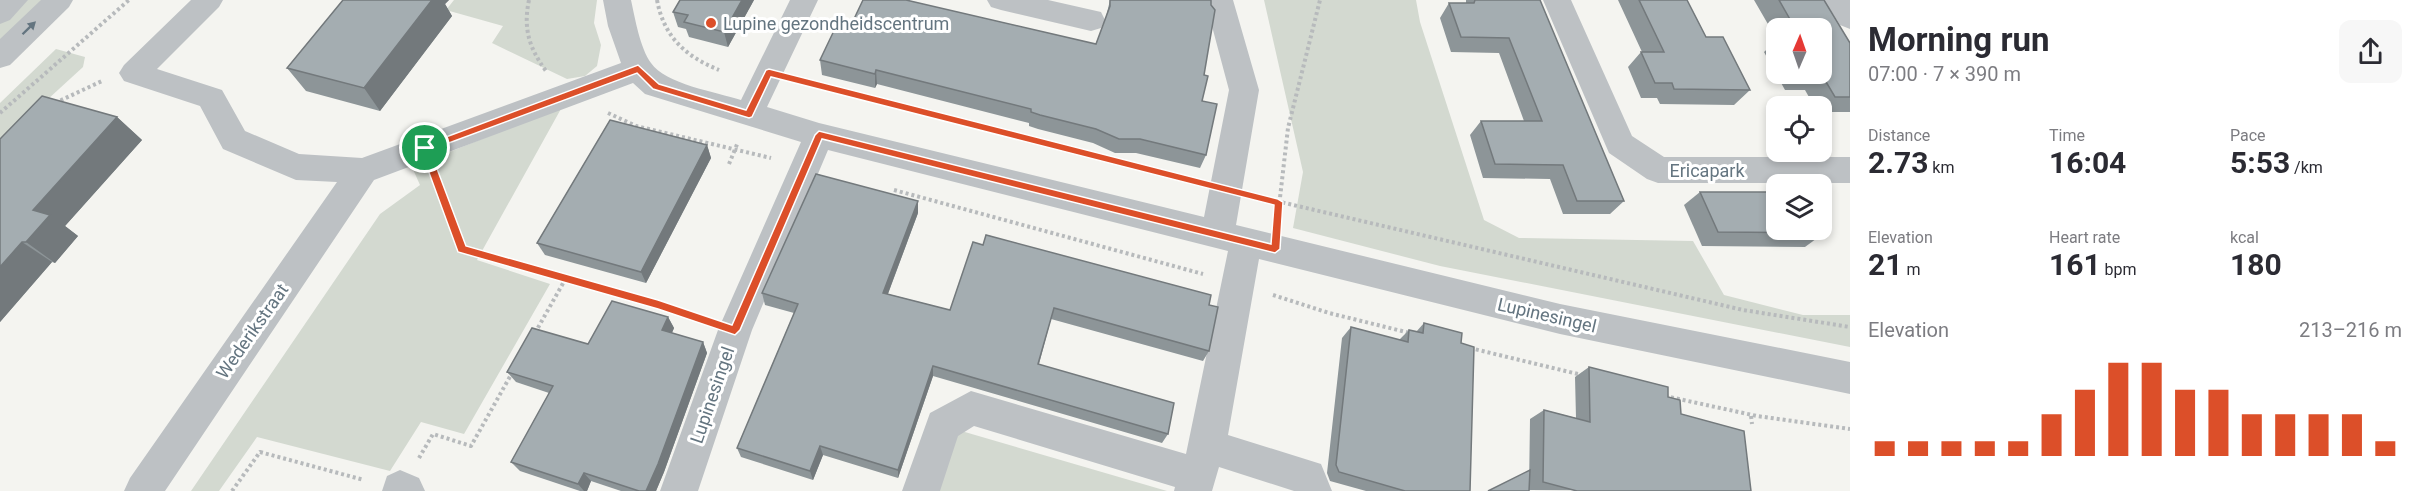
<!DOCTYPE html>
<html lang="en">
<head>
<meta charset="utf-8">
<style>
  body { margin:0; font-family:Roboto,sans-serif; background:#f7f7f7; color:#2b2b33; height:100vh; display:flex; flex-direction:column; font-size:22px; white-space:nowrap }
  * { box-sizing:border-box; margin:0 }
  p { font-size:20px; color:#7c7c81 }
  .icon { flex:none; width:33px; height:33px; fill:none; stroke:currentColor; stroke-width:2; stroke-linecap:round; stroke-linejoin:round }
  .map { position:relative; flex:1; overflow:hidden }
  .details { display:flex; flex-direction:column; background:#fff; width:570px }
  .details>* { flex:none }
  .needle { width:39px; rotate:2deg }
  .controls { position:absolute; left:1766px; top:18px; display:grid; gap:12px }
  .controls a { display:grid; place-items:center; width:66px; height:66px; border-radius:12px; background:#fff; box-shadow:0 3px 9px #0003; font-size:30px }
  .pin { position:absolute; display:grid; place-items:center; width:51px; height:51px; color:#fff; margin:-26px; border:3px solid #fff; border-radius:50%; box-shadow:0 2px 6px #0007 }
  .round { display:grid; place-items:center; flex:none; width:63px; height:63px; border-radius:12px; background:#f7f7f7 }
  .head { display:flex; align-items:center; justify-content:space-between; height:102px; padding:0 18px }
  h1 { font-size:33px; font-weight:700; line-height:45px }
  .stats { display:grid; grid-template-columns:repeat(3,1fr); gap:9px; height:102px; padding:6px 18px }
  .stats div { display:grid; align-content:center }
  .stats b { font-size:30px; font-weight:700 }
  .stats small { font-size:16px; font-weight:400 }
  .stats p { font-size:16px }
  .chart { height:168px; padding:12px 18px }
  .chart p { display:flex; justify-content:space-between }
  .chart svg { width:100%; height:108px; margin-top:6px; stroke:#dc4f29; stroke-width:6 }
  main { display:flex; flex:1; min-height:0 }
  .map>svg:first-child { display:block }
</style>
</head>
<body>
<main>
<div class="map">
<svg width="1850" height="491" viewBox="0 0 1850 491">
  <rect width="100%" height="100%" fill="#f4f4f0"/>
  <g fill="#d3d9d0">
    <path d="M23 0H49L0 45V22Z"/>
    <path d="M454 0H597L594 23 601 45 597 66 585 76 567 79 492 43 503 26 446 10Z"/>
    <path d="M1264 0H1416L1420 22 1484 220 1519 238 1693 241 1724 295 1803 315H1850V347L1440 266 1293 228 1303 172Z"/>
    <path d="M56 49 85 57 83 67 0 143V103Z"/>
    <path d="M562 107 477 260 550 284 464 434 421 422 390 471 257 437 219 491H191L380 214 420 185 412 167Z"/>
    <path d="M958 430 1167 491H938Z"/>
  </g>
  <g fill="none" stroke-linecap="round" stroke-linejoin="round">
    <g stroke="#b7babc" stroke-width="4" stroke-dasharray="3 3" stroke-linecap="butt">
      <path d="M529 0C523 28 529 48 546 71"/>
      <path d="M657 0C664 37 685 56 719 70"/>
      <path d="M800 80 1191 179"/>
      <path d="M55 103 102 81"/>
      <path d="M0 113 129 0"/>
      <path d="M608 113 636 126 771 158"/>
      <path d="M729 164 738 142"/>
      <path d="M436 177 462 249 701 319"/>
      <path d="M894 190 1203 274"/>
      <path d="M1259 197 1743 310 1850 327"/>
      <path d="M1278 215 1288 128 1320 0"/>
      <path d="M1273 295 1329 313 1410 333"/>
      <path d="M535 333 566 278"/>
      <path d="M1470 348 1582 375"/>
      <path d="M1665 396 1757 416 1850 429"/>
      <path d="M1751 416 1752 424"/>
      <path d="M419 458 433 434 471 446 512 373"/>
      <path d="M232 491 260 452 364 480"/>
    </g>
    <g fill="#bdc1c4" fill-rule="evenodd">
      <path d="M0 0H28L10 20 0 24Z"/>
      <path d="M41 0H73L69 7 10 65 0 68V39Z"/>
      <path d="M191 0H223L219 7 157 69 222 90 245 131 299 154 362 158 621 63 608 26 603 0H631C635 18 640 48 651 63 665 84 716 92 741 100L790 0H818L767 107 819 123 1204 217 1229 90 1205 0H1233L1259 90 1236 225 1560 304 1850 362V394L1560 334 1259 259 1228 435 1321 464 1332 491H1294L1219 467 1212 491H1174L1175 487 974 426 958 436 940 491H902L930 413 971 391 1186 454 1228 251 828 150 752 330 698 491H660L718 330 801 142 645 94 633 83 374 180 165 491H124L130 478 337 182 296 180 223 149 200 106 124 81 119 73 124 65Z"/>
      <path d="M987 0H1048L1101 12 1105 20 1101 28 1091 31 1001 10 991 7Z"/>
      <path d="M1543 0H1571L1632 136 1664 157H1850V183H1658L1647 179 1609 153Z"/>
      <path d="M1824 0H1850V29L1840 25Z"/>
      <path d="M400 470 419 478 425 491H382L387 476Z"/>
    </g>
  </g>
  <g fill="#8d9598">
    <path d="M343 0H449L445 4 452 16 380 111 306 91 287 68Z"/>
    <path d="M754 0 728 47 689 37 686 29 678 27 673 12Z"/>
    <path d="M1110 0 1204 75 1202 101 1206 155 1200 168 1136 153H1115L1093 143 1038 129 1029 126V123L877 84 875 88 822 75 820 60 853 21 1096 44 1106 17Z"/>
    <path d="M1466 0H1540L1624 201 1610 214H1563L1550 179 1483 178 1470 135 1481 121H1524L1499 53 1451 52 1440 18 1449 3H1466Z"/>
    <path d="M1618 0H1687L1706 37 1750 90 1734 105 1660 104 1657 98H1641L1628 67 1641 52H1642Z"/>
    <path d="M1754 0H1824L1850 43V112H1821V106H1814L1805 90H1785L1764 52 1776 41V74H1821V28H1776V38Z"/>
    <path d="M117 117 142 140 65 226 78 236 55 263 52 262 0 322V139Z"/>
    <path d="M707 145 711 158 646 283 545 255 537 243Z"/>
    <path d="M1700 192 1824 233 1805 247 1702 246 1684 205Z"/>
    <path d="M918 213 888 294 950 310 1209 305V351L1203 361 1051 319 1039 364 1168 434 1162 443 933 376 898 478 823 455 813 480 741 457 737 448 794 313 765 305 762 293Z"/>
    <path d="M668 317 674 328 672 333 703 342 707 353 664 472 656 491H621L591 481 587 491H580L520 471 511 462 549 393 516 382 507 372Z"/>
    <path d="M1424 323 1461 343 1470 491H1366L1330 481 1327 473 1342 338 1351 327 1399 340 1409 330 1416 332Z"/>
    <path d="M1589 367 1668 397 1681 414 1751 491 1529 490 1530 419 1544 410 1576 418 1575 377Z"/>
  </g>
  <g fill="#73797c">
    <path d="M432 0H449L445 4 452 16 380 111 364 88Z"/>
    <path d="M742 0H754L728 47 724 32Z"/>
    <path d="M876 70 877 84 875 88V74Z"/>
    <path d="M117 117 142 140 65 226 78 236 55 263 26 242 33 210Z"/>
    <path d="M707 145 711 158 646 283 641 272Z"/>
    <path d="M918 201V213L884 304 883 293Z"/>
    <path d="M22 242 52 262 0 322V267Z"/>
    <path d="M668 317 674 328 668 341 662 330Z"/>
    <path d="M703 342 707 353 664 472 656 491H646Z"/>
    <path d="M933 366V376L898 478V470Z"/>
    <path d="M820 446 823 455 813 480 810 471Z"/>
    <path d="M584 473 591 481 587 491H584L578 484Z"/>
  </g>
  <g fill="#a4adb1" stroke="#73797c" stroke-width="1.5">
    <path d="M343 0H432L364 88 287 68Z"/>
    <path d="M680 0H742L724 32 684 22 688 15 673 12Z"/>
    <path d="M863 0H906L1096 44 1110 6V0H1211V5L1215 10 1204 75 1208 76 1202 101 1217 104 1206 155 1140 139H1119L1096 129 1040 115 1031 112V109L876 70 875 74 820 60 840 18 853 21Z"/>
    <path d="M1475 0H1540L1624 201H1577L1563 165 1495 164 1481 121H1542L1509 38 1461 37 1449 3H1474Z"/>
    <path d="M1639 0H1687L1706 37H1723L1750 90 1674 89 1672 83H1655L1641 52H1664Z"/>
    <path d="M1779 0H1824L1850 43V97H1835L1822 75H1802L1801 74H1821V28H1795Z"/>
    <path d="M42 96 117 117 33 210 50 215 26 242H22L0 267V139Z"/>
    <path d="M610 120 707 145 641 272 537 243Z"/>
    <path d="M816 174 918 201 883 293 950 310 973 242 983 245 986 235 1211 295 1209 305 1218 307 1209 351 1054 308 1038 364 1174 403 1168 434 933 366 898 470 820 446 810 471 737 448 798 304 762 293Z"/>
    <path d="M1700 192H1776V230H1821V227L1824 233 1718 232Z"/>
    <path d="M612 301 668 317 662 330 703 342 658 464 646 491H639L584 473 578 484 511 462 553 386 507 372 532 328 588 344Z"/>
    <path d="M1424 323 1462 333 1461 343 1474 347 1470 491H1405L1339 472 1336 465 1351 327 1408 342 1409 330 1423 333Z"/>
    <path d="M1589 367 1668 387V397L1680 400 1681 414 1744 431 1751 491H1577L1543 482 1544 410 1590 422Z"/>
    <path d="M1530 470 1529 491H1488Z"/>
  </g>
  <defs><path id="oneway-solid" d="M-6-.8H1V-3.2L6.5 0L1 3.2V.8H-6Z" transform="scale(1.5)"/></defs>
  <use fill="#647580" href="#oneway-solid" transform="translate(29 28) rotate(-44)"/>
  <path fill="#dc4f29" stroke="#fff" stroke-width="1.5" fill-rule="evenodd" d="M638 65 659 84 746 110 766 70 769 69 1278 199 1283 202 1280 249 1275 253 822 139 740 330 735 335 658 309 458 252 420 148 422 146ZM637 73 653 89 749 118 752 117 771 77 1274 205 1271 244 819 131 815 135 732 325 658 300 466 246 430 150Z"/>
  <circle fill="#dc4f29" stroke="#fff" stroke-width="2" cx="711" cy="23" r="6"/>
  <g text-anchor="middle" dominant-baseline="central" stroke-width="6" stroke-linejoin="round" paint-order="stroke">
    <g font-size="18" fill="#647580" stroke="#fff" text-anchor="start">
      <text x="723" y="23">Lupine gezondheidscentrum</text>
    </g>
    <g font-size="18" fill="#647580" stroke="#fff">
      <text x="1707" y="170">Ericapark</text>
      <text transform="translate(1547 315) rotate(13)">Lupinesingel</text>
      <text transform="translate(252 331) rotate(-55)">Wederikstraat</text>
      <text transform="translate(712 395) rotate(-71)">Lupinesingel</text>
    </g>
  </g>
</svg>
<div class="controls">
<a><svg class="needle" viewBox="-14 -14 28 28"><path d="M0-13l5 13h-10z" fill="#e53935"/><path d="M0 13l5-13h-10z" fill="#7c7c81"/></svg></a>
<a><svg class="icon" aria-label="locate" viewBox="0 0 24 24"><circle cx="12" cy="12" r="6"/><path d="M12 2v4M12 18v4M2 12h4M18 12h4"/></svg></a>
<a><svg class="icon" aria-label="layers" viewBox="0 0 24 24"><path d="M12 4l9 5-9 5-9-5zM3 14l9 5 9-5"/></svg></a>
</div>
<div class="pin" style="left:425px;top:148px;background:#1e9e55"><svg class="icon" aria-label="arrive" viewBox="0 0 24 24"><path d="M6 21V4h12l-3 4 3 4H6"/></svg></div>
</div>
<section class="details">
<div class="head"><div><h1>Morning run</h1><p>07:00 · 7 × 390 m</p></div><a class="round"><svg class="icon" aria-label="share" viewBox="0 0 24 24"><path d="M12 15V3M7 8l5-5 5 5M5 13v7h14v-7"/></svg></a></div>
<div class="stats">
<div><p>Distance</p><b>2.73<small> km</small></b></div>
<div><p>Time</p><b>16:04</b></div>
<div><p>Pace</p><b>5:53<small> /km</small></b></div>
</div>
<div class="stats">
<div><p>Elevation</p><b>21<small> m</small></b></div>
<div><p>Heart rate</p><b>161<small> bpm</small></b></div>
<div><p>kcal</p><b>180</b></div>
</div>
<div class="chart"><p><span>Elevation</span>213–216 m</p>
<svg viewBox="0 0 160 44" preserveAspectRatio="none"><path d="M5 44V38M15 44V38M25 44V38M35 44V38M45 44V38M55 44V27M65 44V17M75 44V6M85 44V6M95 44V17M105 44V17M115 44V27M125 44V27M135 44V27M145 44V27M155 44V38"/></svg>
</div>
</section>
</main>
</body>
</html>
